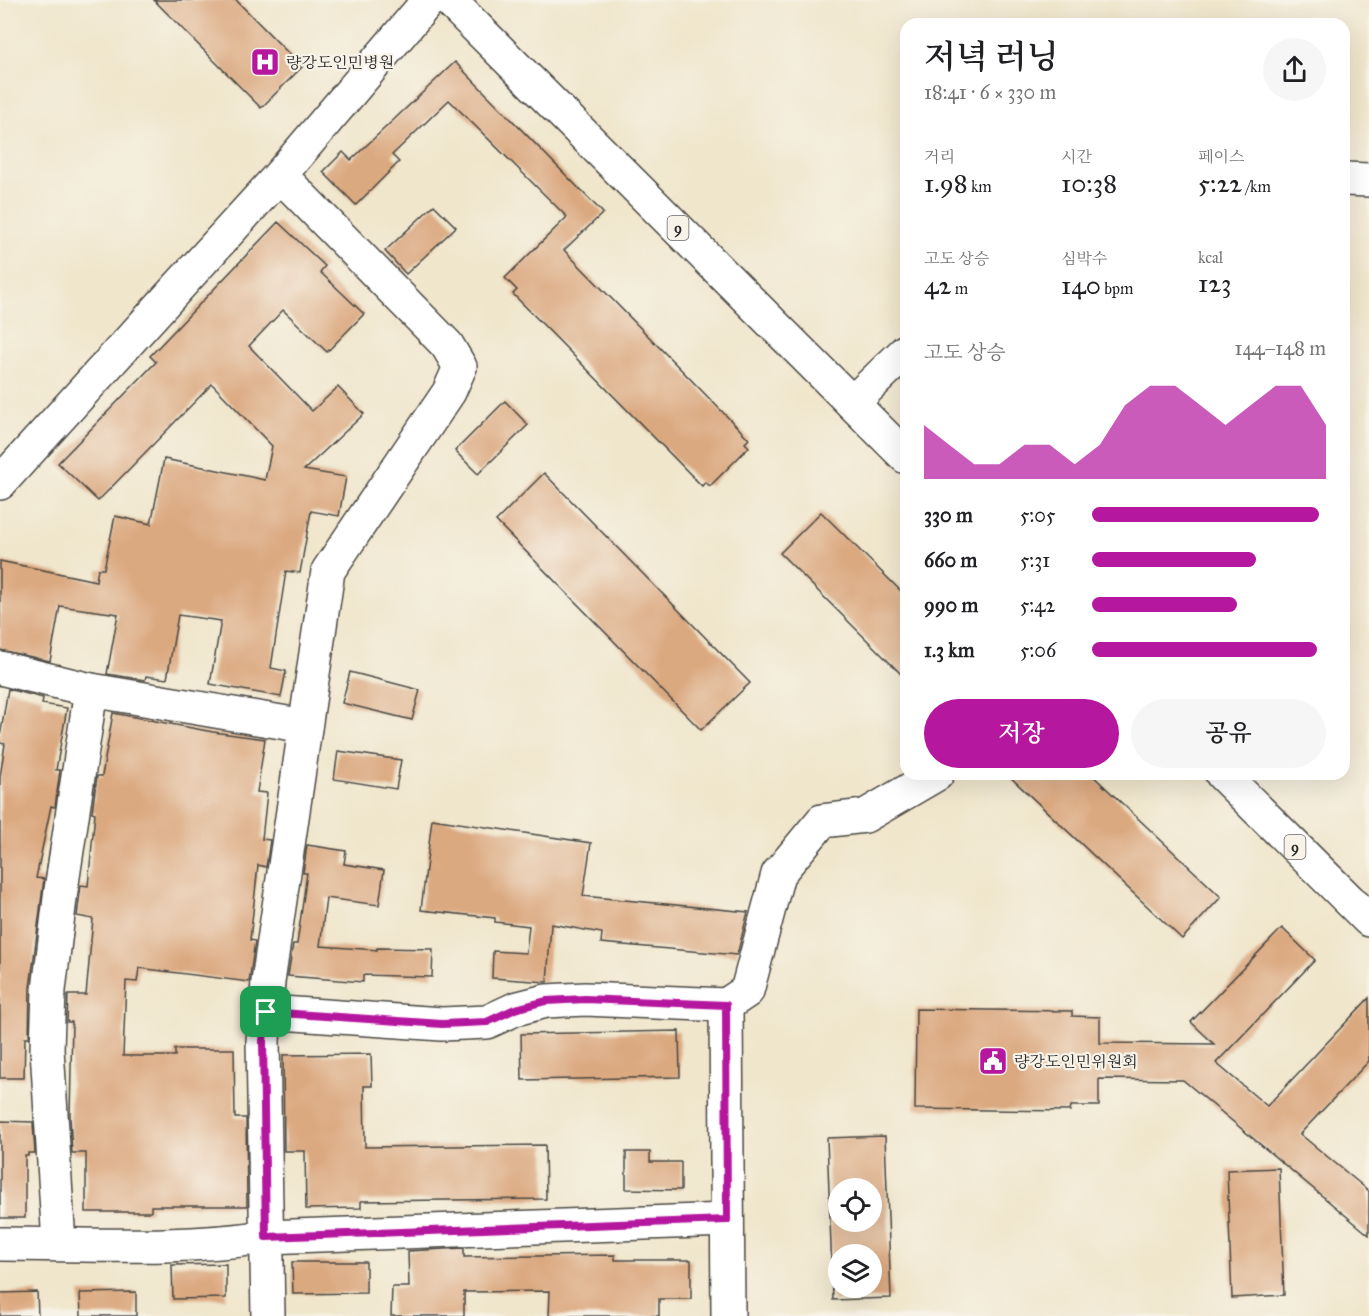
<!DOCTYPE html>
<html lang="ko">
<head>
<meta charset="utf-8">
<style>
  body { margin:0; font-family:"IM FELL Great Primer","Noto Serif KR",serif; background:#f6f6f6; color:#202124; height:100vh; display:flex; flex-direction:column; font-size:22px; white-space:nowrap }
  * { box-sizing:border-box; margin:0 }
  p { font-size:20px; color:#757577 }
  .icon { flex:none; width:33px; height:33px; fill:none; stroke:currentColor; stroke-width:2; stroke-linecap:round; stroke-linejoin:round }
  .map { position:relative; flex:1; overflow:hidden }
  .details { position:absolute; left:900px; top:18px; width:450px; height:762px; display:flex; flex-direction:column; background:#fff; border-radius:18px; box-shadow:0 6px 24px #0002 }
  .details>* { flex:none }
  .tools { position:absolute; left:828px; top:1178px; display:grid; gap:12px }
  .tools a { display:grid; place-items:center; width:54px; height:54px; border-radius:50%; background:#fff; box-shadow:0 6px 24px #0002; font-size:30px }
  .pin { position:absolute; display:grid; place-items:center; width:51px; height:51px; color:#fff; margin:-26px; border-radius:12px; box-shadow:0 3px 9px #0006 }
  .round { display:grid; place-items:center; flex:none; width:63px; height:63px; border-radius:32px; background:#f6f6f6 }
  .summary { display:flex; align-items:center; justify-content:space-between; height:102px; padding:0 24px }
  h1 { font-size:33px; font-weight:600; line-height:45px }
  .metrics { display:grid; grid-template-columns:repeat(3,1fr); gap:9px; height:102px; padding:6px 24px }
  .metrics div { display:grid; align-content:center }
  .metrics b { font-size:26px; font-weight:600 }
  .metrics small { font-size:16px; font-weight:400 }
  .metrics p { font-size:16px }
  .chart { height:168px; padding:12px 24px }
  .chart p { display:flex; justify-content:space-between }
  .chart svg { width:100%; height:108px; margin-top:6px; fill:#b5179e; opacity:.7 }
  .button { display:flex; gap:12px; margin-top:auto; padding:12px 24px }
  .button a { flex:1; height:69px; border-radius:36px; background:#b5179e; color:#fff; font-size:24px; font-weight:600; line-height:69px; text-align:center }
  .button a+a { background:#f6f6f6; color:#202124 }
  ul { padding:0 24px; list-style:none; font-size:20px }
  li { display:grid; grid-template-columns:96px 72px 1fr; align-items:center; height:45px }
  li i { height:15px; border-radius:8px; background:#b5179e }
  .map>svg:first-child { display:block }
</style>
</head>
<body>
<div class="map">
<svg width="1369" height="1316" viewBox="0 0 1369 1316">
  <rect width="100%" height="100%" fill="#f7f3e8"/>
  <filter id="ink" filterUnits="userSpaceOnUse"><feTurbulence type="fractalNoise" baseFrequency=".0167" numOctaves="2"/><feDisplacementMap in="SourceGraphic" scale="12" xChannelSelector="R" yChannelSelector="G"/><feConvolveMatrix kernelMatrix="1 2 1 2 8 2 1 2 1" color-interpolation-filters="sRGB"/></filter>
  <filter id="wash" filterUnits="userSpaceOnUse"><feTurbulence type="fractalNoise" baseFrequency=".008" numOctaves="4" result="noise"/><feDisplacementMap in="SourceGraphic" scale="24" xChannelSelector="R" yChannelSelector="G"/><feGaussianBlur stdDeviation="1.35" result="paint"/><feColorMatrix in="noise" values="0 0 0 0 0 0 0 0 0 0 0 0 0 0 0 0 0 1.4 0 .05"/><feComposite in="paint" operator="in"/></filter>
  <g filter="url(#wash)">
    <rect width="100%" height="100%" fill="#f0e6cc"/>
    <g id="blocks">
      <g fill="#dba980" fill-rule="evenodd">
        <path d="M154 0H236L302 67 261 108Z"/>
        <path d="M455 62 603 213 564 250 749 439 745 443 749 447 710 486 705 482 702 486 513 294 517 290 505 278 567 217 449 100 392 155 399 162 356 205 323 172 343 152 351 160Z"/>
        <path d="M434 205 456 227 406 274 385 251Z"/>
        <path d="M278 222 325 266 320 272 364 314 327 352 283 310 249 346 312 411 338 387 364 414 304 470 346 477 339 516 311 511 300 573 286 571 271 668 286 671 281 697 210 684 221 621 178 615 167 679 146 676 145 680 107 674 118 614 60 606 50 661 0 650V561L96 581 98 569H104L115 516 151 524 164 459 265 480 272 446 212 384 98 501 58 463 156 362 150 356Z"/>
        <path d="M505 401 528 425 478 474 455 451Z"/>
        <path d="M544 473 750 683 701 730 496 521Z"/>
        <path d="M821 512 906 596V679L780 553Z"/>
        <path d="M350 672 420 690 412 720 342 703Z"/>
        <path d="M8 689 43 698 42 704 67 708 56 770H60L55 807 51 806 36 878 44 879 30 988 29 1038H25L24 1078H0V777L5 744 0 743V737Z"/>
        <path d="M113 713 213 732 265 739 257 792 267 793 262 839 270 840 266 867 258 865 250 940 255 941 249 982 139 968 137 982 126 981 123 1056H175V1049H234L235 1118H246L247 1206H151V1212H86V1153H72L70 1117 72 1022H67L68 995H86L93 919 77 916 81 885 88 886 95 813 92 812 97 776H102Z"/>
        <path d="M338 751 401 760 396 789 334 779Z"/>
        <path d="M1007 774H1091L1221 897 1182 939Z"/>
        <path d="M432 819 591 843 583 896 748 912 737 955 601 943 602 933 551 924 547 982 492 978 493 951 526 953 529 926 495 922V918L421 910Z"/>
        <path d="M307 845 346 851 344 864 384 870 379 905 326 898 320 946 377 950V948L433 949 432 977 363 975V982L288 976 293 944H297L307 873H303Z"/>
        <path d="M1282 928 1315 960 1216 1063 1267 1106 1369 998V1061L1300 1134 1369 1191V1235L1183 1080 1099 1079V1106H1071L1070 1111 915 1109 916 1009 1072 1011V1016L1100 1017V1043L1214 1044 1191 1022Z"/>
        <path d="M679 1031 680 1077 522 1080 521 1034Z"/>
        <path d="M371 1054 372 1086H364L365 1147 545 1145 546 1199 361 1201V1208L306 1209 305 1151H284L283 1055Z"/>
        <path d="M0 1121 33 1122 35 1153H28V1156H25V1218H0Z"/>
        <path d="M885 1136 891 1298 833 1300 827 1138ZM838 1188H872V1221H838ZM838 1254H872V1287H838Z"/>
        <path d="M626 1152H650V1162H681V1190L626 1189Z"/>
        <path d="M1279 1168 1284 1295 1232 1298 1227 1170Z"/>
        <path d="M464 1248V1257L615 1255V1260H691V1299H659V1316H549L550 1291 464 1292V1316H391L392 1287H409L408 1251Z"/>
        <path d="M292 1262H366V1293L293 1294Z"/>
        <path d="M226 1264V1298L173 1299 172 1265Z"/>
        <path d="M37 1292 38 1316H0V1293Z"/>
        <path d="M136 1292V1316H81L80 1293Z"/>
      </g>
    </g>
  </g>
  <g filter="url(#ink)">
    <use href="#blocks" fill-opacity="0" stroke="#494743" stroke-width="1.5"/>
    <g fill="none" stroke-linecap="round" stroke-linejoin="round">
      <g stroke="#494743" stroke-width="36">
        <g id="minor">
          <path d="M1344 179 1369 180"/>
          <path d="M852 403 906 351"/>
          <path d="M0 483 280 175 429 0"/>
          <path d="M0 668 91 690 305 726"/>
          <path d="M726 1005 728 1316"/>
          <path d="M266 1012 442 1024 487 1022 515 1009 546 1001 585 999 726 1005 747 991 778 874 822 821 865 816 937 774"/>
          <path d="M0 1244C88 1244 178 1250 266 1237L727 1220"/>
          <path d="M59 1244 47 1049 49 990 61 890 91 690"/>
          <path d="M268 1316 263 1041 268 982 328 571 449 392 460 367 447 345 280 175"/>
        </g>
      </g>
      <g stroke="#494743" stroke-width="36">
        <g id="major">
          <path d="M449 0 906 457"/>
          <path d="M1222 774 1369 920"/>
        </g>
      </g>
      <use href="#minor" stroke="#fff" stroke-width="33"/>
      <use href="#major" stroke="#fff" stroke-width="33"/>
    </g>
  </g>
  <g fill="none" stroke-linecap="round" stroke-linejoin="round" filter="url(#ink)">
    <g stroke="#fff" stroke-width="12">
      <path id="route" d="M585 999 726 1005 727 1220 266 1237 263 1041 266 1012 442 1024 487 1022 515 1009 546 1001Z"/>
    </g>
    <use href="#route" stroke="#b5179e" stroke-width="8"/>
  </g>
  <defs>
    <g id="hospital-square" transform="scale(1.5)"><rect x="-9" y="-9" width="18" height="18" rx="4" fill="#b5179e" stroke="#f7f3e8"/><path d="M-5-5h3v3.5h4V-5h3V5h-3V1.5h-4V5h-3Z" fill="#fff"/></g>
    <g id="civic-square" transform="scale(1.5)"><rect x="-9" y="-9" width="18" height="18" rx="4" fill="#b5179e" stroke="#f7f3e8"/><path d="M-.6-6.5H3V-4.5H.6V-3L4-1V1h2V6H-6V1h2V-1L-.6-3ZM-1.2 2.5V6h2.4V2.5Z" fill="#fff"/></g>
  </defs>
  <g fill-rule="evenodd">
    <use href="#hospital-square" x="265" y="62"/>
    <use href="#civic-square" x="993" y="1061"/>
  </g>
  <g text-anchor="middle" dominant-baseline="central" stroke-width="4.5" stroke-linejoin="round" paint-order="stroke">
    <g fill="#f7f3e8" stroke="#686764" stroke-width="1.5">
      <rect x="667.5" y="216" width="21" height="24" rx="4.5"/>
      <rect x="1284.5" y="835" width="21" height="24" rx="4.5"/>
    </g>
    <g font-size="15" font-weight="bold" fill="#2b2b2b">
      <text x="678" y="228">9</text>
      <text x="1295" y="847">9</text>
    </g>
    <g font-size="16" fill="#2b2b2b" stroke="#f7f3e8" text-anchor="start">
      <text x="286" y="62">량강도인민병원</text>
      <text x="1014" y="1061">량강도인민위원회</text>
    </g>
  </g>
</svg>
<div class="tools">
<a><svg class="icon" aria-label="locate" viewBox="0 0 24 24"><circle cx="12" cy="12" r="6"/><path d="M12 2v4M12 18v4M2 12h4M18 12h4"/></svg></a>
<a><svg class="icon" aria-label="layers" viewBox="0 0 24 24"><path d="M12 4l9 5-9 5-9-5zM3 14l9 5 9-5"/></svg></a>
</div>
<div class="pin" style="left:266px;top:1012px;background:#1e9e55"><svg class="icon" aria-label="arrive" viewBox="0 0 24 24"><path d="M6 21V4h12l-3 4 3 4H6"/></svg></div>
<section class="details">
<div class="summary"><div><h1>저녁 러닝</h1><p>18:41 · 6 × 330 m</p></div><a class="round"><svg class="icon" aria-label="share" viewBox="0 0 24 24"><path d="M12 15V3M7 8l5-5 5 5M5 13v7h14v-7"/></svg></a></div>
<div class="metrics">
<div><p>거리</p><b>1.98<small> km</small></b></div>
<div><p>시간</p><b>10:38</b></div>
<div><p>페이스</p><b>5:22<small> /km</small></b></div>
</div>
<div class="metrics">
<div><p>고도 상승</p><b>42<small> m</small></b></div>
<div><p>심박수</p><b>140<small> bpm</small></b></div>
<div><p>kcal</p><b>123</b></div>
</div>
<div class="chart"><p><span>고도 상승</span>144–148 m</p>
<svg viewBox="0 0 160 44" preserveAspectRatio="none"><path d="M0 44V22L10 30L20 38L30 38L40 30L50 30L60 38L70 30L80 14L90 6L100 6L110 14L120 22L130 14L140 6L150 6L160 22V44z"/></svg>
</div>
<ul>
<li><b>330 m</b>5:05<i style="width:97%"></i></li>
<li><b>660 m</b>5:31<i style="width:70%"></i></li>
<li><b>990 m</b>5:42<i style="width:62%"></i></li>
<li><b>1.3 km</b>5:06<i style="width:96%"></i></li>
</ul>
<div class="button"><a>저장</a><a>공유</a></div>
</section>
</div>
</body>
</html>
